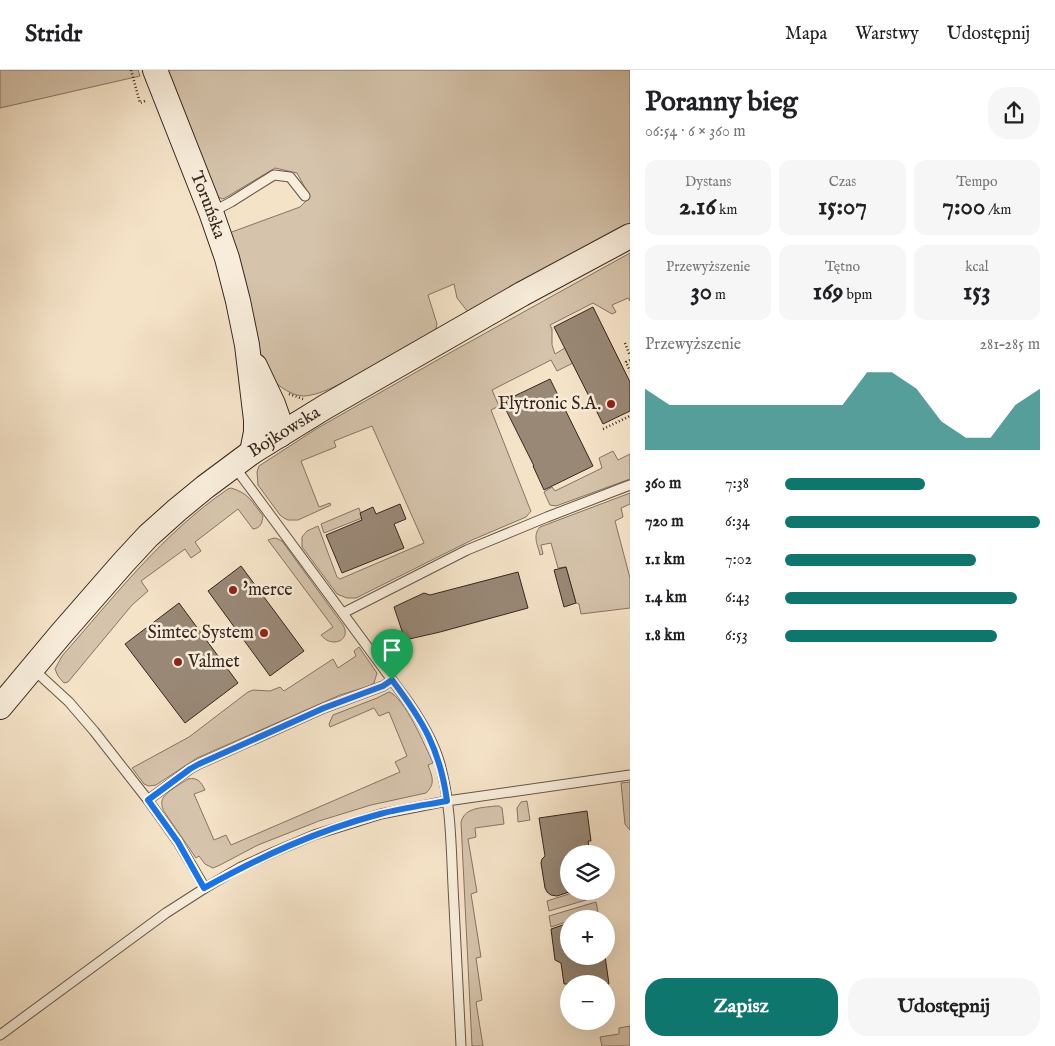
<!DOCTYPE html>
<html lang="pl">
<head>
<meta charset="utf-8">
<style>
  body { margin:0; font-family:"IM FELL English",serif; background:#f6f6f6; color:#202124; height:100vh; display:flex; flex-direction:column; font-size:19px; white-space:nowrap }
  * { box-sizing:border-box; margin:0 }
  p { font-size:16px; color:#757577 }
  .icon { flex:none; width:28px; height:28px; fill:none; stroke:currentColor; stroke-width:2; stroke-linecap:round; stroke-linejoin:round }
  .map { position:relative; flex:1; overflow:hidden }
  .side { display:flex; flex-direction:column; background:#fff; width:425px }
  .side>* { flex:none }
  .buttons { position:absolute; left:560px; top:775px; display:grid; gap:10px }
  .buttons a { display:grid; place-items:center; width:55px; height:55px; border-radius:50%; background:#fff; box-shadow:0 5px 20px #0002; font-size:25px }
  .pin { position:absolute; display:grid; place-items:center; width:42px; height:42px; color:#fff; margin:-51px -21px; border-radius:50% 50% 50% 0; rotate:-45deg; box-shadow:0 0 5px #0007 }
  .pin .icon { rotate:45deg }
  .round { display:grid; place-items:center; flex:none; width:52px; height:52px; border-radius:20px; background:#f6f6f6 }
  .overview { display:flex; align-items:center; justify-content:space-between; height:85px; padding:0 15px }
  h1 { font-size:28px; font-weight:800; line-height:38px }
  .figures { display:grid; grid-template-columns:repeat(3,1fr); gap:8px; height:85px; padding:5px 15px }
  .figures div { display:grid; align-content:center; border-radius:12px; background:#f6f6f6; text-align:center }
  .figures b { font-size:25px; font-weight:800 }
  .figures small { font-size:14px; font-weight:400 }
  .figures p { font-size:14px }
  .chart { height:140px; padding:10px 15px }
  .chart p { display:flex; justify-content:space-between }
  .chart svg { width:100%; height:90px; margin-top:5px; fill:#0f766e; opacity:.7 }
  .action { display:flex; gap:10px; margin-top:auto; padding:10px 15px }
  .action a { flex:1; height:58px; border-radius:20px; background:#0f766e; color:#fff; font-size:20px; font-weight:800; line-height:58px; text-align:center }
  .action a+a { background:#f6f6f6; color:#202124 }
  ul { padding:0 15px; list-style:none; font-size:16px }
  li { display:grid; grid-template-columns:80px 60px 1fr; align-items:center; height:38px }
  li i { height:12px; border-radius:6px; background:#0f766e }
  header { display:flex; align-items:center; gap:30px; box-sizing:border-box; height:70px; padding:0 25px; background:#fff; border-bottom:1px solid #e0e0e0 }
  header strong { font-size:24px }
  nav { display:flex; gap:28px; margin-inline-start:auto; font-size:18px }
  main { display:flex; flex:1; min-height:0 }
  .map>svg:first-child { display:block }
</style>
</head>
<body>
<header>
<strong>Stridr</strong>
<nav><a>Mapa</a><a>Warstwy</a><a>Udostępnij</a></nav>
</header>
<main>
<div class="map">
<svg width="630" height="976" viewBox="0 0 630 976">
  <rect width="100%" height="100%" fill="#f5e3c8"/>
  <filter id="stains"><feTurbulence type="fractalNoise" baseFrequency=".004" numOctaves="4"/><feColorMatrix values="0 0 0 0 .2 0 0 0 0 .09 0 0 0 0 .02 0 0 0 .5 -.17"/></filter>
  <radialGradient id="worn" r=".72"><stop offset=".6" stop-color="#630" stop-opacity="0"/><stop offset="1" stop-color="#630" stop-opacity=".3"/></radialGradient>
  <g fill="#d5c3ab" stroke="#867464">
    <path d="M0 0H138L140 6 0 38Z"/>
    <path d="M165 0H630V155L468 242 457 228 454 214 428 225 437 254 435 262C412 274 390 286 367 299 350 308 324 325 304 326 288 326 273 311 263 300L229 163 300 137 310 127 297 103 275 98 225 128 222 129 217 126Z"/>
    <path d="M630 183V231L628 228 612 235 616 242 612 244 593 233 550 255 552 259V275L555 284 565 278 573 293 557 301 551 290 492 320 499 336 491 340 530 439 531 441 526 447 472 470 356 528H347L337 524 302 477V467L307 461 318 456 337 507 340 509 424 473 372 356 334 371 336 377 301 391 319 437 330 433 331 435 298 450H288L284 448 280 445 258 415 257 402 259 396 316 359 455 280Z"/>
    <path d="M613 381 618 390 630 384V409L556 436 550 435 544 422 552 417 555 421 602 398 599 388Z"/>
    <path d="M231 418C249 423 252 432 263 446 262 453 261 458 253 459L238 439 195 472 201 481 191 488 185 479 141 511 148 521 132 535 68 612 64 613 58 606 55 599 62 586C114 527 163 463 228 419Z"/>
    <path d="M630 423V434L621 438 623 447 615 451 630 508V538L581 544 579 534 576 533 566 497 558 498 551 473 541 475 543 484 540 485C538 475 532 466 540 457Z"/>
    <path d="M359 438 362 448 324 463 321 454Z"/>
    <path d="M274 468 278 469 282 471 343 555C352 570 332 579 321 565L333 557 268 470Z"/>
    <path d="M359 577 377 603 374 613 369 616 340 625 197 688 156 715 149 716 144 714 132 698 189 667 248 622 253 620 270 621 280 617 284 621 333 589 338 598 356 586 354 581Z"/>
    <path d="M389 622C404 626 426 678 433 693L428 695C432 707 436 713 426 723L371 735 319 751 258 775 220 795 213 798 205 794 199 786 196 788 163 740C163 739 161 733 162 731 162 724 182 713 188 709 198 707 201 712 205 720L194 724 214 770 226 765 231 775 400 702 395 692 407 686 389 642 379 646 374 638 330 657 329 654 333 645 377 628Z"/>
    <path d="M630 712V760L625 754 621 713Z"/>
    <path d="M527 731 530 750 518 752 517 738 521 732Z"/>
    <path d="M495 736H499L502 738 504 754 475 758 476 767 468 769 477 822 471 824 481 887 476 888 482 930 476 932 483 976H472L461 752C465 737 482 738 495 736Z"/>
    <path d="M578 821H595L596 827 549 841 547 831Z"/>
    <path d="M596 832 598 842 576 849H569V851L551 857 549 846Z"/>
    <path d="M630 956V976H602L600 967 619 964V958Z"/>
  </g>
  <g fill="#998876" stroke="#36261e">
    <path d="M593 237 630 312V341L603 354 554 257Z"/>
    <path d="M550 309 593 396 544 420 533 396H534L502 332Z"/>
    <path d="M400 434 406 449 394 454 404 478 342 503 326 465 362 450 360 443 373 437 376 444Z"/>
    <path d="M241 496 304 581 270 606 208 521Z"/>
    <path d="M566 497 576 533 564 537 554 500Z"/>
    <path d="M518 502 528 538 440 562 405 570 394 537 424 523 430 525Z"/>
    <path d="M179 533 238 613 185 653 125 574Z"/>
    <path d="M587 741 591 771H588L590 784H569V822L557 826 551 825 547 822 545 818 541 793 542 789 545 786 539 748Z"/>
    <path d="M569 853V886H605L609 914H564L561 893 555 890 551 859Z"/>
  </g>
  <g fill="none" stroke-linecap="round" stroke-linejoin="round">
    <g stroke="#665548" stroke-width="11">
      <g id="lane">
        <path d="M212 142 231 132 274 105 290 107 305 126"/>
        <path d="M234 396 409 633C422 652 434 672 440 694 451 734 451 775 453 816 456 869 458 923 461 976"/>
        <path d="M343 543 467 480 547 447 630 415"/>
        <path d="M33 599 69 632 94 661 148 730 178 772 205 818"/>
        <path d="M148 730 190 699 199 694 324 638 383 616 392 610"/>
        <path d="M0 965 166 843 205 818 241 797 274 782 314 765 381 744 447 731 630 705"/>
      </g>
    </g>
    <g stroke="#36261e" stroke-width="26">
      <g id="secondary">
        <path id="s1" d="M155 0 211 142 227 188 238 231 247 275 256 350V362L252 382"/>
        <path d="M255 296 273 334 278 348 280 365"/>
        <path id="s2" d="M0 637 61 564 123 493 148 466 177 440 205 417 252 382 325 337 522 224 630 166"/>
      </g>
    </g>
    <g stroke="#36261e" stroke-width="2.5" stroke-dasharray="1 2.5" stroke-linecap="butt">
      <path d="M131 0 140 33 147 30"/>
      <path d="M625 273 630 286"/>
      <path d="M630 290 626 292 630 301"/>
      <path d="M289 324 303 329"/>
      <path d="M603 359 630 346"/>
    </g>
    <use href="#lane" stroke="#f8eddb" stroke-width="9"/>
    <use href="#secondary" stroke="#f8eddb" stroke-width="24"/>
  </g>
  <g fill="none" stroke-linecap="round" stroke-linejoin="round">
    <g stroke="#fff" stroke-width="10">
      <path id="route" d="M392 610C423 651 440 679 447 731 425 735 402 738 380 744 316 761 262 786 204 818L178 772 148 730 190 699 199 694 324 638 383 616Z"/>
    </g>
    <use href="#route" stroke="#1a73e8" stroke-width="6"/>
  </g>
  <g fill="#8f2418" stroke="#f8eddb" stroke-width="2">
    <circle cx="611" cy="334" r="5"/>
    <circle cx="233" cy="520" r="5"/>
    <circle cx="264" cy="563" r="5"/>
    <circle cx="178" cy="592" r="5"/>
  </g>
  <g text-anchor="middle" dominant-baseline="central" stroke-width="5" stroke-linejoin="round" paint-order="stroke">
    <g font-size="18" fill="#36261e" stroke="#f8eddb">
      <text stroke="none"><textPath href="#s1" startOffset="145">Toruńska</textPath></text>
      <text stroke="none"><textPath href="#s2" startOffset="398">Bojkowska</textPath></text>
    </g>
    <g font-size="18" fill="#36261e" stroke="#f8eddb" text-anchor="end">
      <text x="601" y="334">Flytronic S.A.</text>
      <text x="243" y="520" text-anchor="start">'merce</text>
      <text x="254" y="563">Simtec System</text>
      <text x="188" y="592" text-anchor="start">Valmet</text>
    </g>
  </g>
  <rect width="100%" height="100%" filter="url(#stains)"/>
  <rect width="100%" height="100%" fill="url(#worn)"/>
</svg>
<div class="buttons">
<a><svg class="icon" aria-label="layers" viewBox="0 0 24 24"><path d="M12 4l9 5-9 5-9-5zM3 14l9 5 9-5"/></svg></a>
<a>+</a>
<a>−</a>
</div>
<div class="pin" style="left:392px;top:610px;background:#1e9e55"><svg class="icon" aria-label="arrive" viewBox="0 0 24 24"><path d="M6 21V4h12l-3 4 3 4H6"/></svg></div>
</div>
<section class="side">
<div class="overview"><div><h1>Poranny bieg</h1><p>06:54 · 6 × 360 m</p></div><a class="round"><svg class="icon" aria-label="share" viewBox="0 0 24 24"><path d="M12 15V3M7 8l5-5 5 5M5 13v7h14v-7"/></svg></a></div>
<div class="figures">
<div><p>Dystans</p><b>2.16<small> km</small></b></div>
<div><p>Czas</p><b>15:07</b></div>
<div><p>Tempo</p><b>7:00<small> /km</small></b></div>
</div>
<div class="figures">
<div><p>Przewyższenie</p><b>30<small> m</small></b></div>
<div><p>Tętno</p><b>169<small> bpm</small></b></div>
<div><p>kcal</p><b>153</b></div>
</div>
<div class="chart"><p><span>Przewyższenie</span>281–285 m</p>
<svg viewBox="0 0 160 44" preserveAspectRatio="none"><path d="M0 44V14L10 22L20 22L30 22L40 22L50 22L60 22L70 22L80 22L90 6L100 6L110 14L120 30L130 38L140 38L150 22L160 14V44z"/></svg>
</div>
<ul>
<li><b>360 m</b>7:38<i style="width:55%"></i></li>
<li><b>720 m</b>6:34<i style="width:100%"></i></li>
<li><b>1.1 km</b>7:02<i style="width:75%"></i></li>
<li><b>1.4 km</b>6:43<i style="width:91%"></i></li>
<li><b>1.8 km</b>6:53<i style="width:83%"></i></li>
</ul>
<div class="action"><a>Zapisz</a><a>Udostępnij</a></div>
</section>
</main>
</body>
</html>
